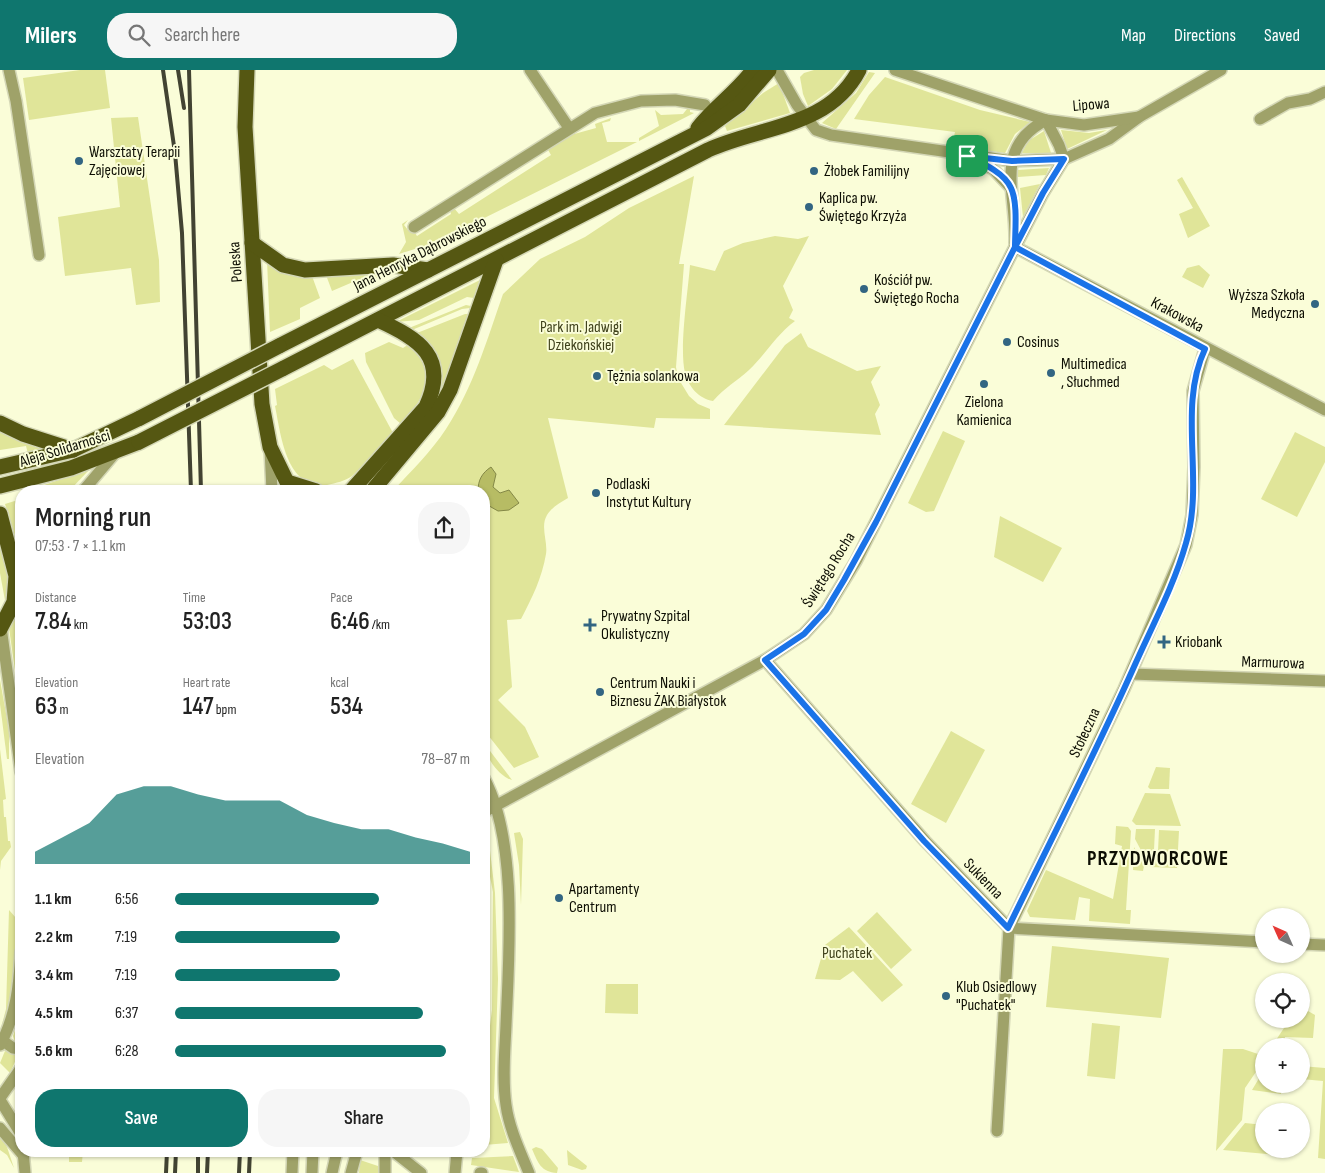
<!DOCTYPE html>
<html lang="en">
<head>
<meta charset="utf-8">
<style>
  body { margin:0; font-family:"Sofia Sans Condensed",sans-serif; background:#f6f6f6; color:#222; height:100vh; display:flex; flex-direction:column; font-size:19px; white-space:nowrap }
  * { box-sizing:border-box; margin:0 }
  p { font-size:16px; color:#767676 }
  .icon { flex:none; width:28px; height:28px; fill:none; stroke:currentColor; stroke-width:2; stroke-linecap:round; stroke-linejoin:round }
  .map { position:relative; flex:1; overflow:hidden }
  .drawer { position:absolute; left:15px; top:415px; width:475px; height:672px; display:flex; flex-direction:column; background:#fff; border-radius:20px; box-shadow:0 1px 4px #0004 }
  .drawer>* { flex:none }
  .needle { width:32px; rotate:315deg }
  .fabs { position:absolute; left:1255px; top:838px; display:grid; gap:10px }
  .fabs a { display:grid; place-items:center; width:55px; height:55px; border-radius:50%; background:#fff; box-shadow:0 1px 4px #0004; font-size:25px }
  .pin { position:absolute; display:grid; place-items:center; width:42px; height:42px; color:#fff; margin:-21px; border-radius:10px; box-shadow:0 2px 8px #0006 }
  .round { display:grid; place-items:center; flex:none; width:52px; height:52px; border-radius:20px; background:#f6f6f6 }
  .overview { display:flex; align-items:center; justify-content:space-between; height:85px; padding:0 20px }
  h1 { font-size:28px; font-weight:600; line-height:38px }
  .figures { display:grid; grid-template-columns:repeat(3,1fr); gap:8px; height:85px; padding:5px 20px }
  .figures div { display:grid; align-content:center }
  .figures b { font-size:25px; font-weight:600 }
  .figures small { font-size:14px; font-weight:400 }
  .figures p { font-size:14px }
  .chart { height:140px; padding:10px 20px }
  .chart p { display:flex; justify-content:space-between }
  .chart svg { width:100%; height:90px; margin-top:5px; fill:#0f766e; opacity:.7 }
  .action { display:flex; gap:10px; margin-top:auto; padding:10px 20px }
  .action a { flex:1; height:58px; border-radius:20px; background:#0f766e; color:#fff; font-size:20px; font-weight:600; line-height:58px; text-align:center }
  .action a+a { background:#f6f6f6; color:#222 }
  ul { padding:0 20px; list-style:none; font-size:16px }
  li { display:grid; grid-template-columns:80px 60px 1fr; align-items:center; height:38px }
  li i { height:12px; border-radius:6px; background:#0f766e }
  header { display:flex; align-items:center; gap:30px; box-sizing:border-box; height:70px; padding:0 25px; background:#0f766e; color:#fff }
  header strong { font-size:24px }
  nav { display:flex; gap:28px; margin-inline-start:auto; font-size:18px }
  .search { width:350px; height:45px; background:#f6f6f6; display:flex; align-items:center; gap:12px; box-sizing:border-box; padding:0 18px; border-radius:20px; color:#767676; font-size:19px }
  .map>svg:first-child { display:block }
</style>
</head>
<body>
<header>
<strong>Milers</strong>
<div class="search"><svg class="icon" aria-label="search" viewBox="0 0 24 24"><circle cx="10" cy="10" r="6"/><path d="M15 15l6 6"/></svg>Search here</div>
<nav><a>Map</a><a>Directions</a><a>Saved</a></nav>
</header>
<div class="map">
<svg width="1325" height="1103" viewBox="0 0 1325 1103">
  <rect width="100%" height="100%" fill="#fafdd8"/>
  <g fill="#e0e599">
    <path d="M80 0H105L110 38 29 50 23 8Z"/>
    <path d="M814 0H847L832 19 808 36 803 24 800 7 804 3Z"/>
    <path d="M869 2 875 3 836 59 822 53 856 23Z"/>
    <path d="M885 7 980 40 1030 52 1015 64 1005 83 961 77 953 71 955 62 854 49 869 25Z"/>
    <path d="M779 13 790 43 727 61 725 56 763 23Z"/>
    <path d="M687 39H690V42L694 43 639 71V68L659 56 655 40 661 45 683 44Z"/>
    <path d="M138 47 159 190 160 232 136 235 131 198 65 206 58 147 120 137 111 48Z"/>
    <path d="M611 48 610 51 602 53 607 72H637L434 173 399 184 406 172 402 154 408 150 404 155 408 160 412 158 417 166 451 144 450 140 454 138 459 144 551 85 547 78 567 66 596 58 595 54Z"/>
    <path d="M1061 60 1089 63 1107 60 1067 79Z"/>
    <path d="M1044 61 1051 83H1022L1028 71Z"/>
    <path d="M1049 98 1046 105 1018 107V100Z"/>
    <path d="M694 106 679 194H684L676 297 678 308 689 326 698 334 710 339V349L656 348 654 358 548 348 568 428C560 433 552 437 547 445 540 457 548 471 546 484 542 508 532 528 521 549L507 550 512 617 498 630 525 657 539 687 514 698 484 660V421H393C411 401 431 382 446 359 473 318 487 270 503 224L540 189 585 167 629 138Z"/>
    <path d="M1182 107 1210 156 1188 168 1179 144 1193 138 1177 110Z"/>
    <path d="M1040 114 1023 147 1020 118Z"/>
    <path d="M775 166 798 169 809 166 783 216 793 240 789 248 795 251C775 266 766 284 749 300 737 311 724 318 713 331 699 329 688 316 685 303 679 278 688 222 690 195L715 201 724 181 743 173Z"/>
    <path d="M267 190 312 206 320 228 300 238V249L270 262Z"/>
    <path d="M1199 195 1210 205 1203 218 1182 207 1187 198Z"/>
    <path d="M387 202 361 217 353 212 332 221 326 205Z"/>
    <path d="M484 208 474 228 467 227 419 250 396 252Z"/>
    <path d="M466 235 471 236 470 238 462 239 412 260 409 258Z"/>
    <path d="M465 244H469L439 327 435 285 427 271 417 263Z"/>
    <path d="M801 263 808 277 857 301 881 296 871 312 880 335 875 344 881 365 724 355 785 275Z"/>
    <path d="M389 272 403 278 409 274C439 301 424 331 401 354L394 348 366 292 365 283Z"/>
    <path d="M353 289 393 363C380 377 367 394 352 406 345 411 336 413 327 415 286 420 281 365 275 336L277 335 275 319 324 295 332 300Z"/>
    <path d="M0 360 27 374 43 379 44 381 28 384 26 376 0 380Z"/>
    <path d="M943 361 965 371 934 441 926 442 908 433Z"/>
    <path d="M1295 362 1325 377V392L1297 447 1261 429Z"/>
    <path d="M89 400 69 421H39L38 417Z"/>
    <path d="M21 429V485L5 434Z"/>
    <path d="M1000 446 1062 478 1043 512 994 487Z"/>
    <path d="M0 474 10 510 6 536 0 503Z"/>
    <path d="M15 547 21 606V643L9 558Z"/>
    <path d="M0 610 9 660V689H7L0 634Z"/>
    <path d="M951 661 985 680 946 753 911 734Z"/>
    <path d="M484 673 512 710C499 707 484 685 484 673Z"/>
    <path d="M0 679 6 729 3 730 4 747H6L8 771H10L11 777 1 791 0 800Z"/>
    <path d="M1156 697 1170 698 1169 719H1150L1148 717Z"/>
    <path d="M1145 723 1170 724 1181 756 1136 755 1132 751Z"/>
    <path d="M1116 756 1128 757 1131 761 1126 840H1131L1130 854 1089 851 1090 829 1079 827 1075 850 1030 847 1027 841 1046 800 1113 829 1122 776 1115 774Z"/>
    <path d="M1136 759H1155L1154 780 1158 781 1159 760 1179 761 1177 798 1150 797 1135 769Z"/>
    <path d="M520 762 523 769 521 835 519 795 514 763Z"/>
    <path d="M489 772 495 823 498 909 494 1028 508 1073 484 1075V1002L492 940 493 822 484 776Z"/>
    <path d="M1134 777 1144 796 1143 801 1133 800Z"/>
    <path d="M9 840 16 848C18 885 15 928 0 962L6 939Z"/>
    <path d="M877 842 912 880 891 899 857 861Z"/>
    <path d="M849 857 903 915 882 932 853 901 840 910 815 909 825 875Z"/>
    <path d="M1052 876 1169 888 1161 948 1046 937Z"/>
    <path d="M606 914H638V944L605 943Z"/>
    <path d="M1301 937 1315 945 1313 968 1285 967 1284 976H1272L1290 949H1301Z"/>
    <path d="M21 942V971L15 972 13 966Z"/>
    <path d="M1092 953 1120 956 1115 1009 1087 1006Z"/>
    <path d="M1223 979H1243L1264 986V990L1245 1018 1242 1050 1216 1081Z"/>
    <path d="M5 981 18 985 10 1003 0 993Z"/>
    <path d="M1301 996 1325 998V1089L1318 1088 1323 1011 1301 1009Z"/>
    <path d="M1264 1000V1014H1281V1024L1252 1020Z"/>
    <path d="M1245 1053 1264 1055V1079H1277V1085L1223 1080Z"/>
    <path d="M0 1065 7 1077 14 1098 7 1085 0 1080Z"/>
    <path d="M536 1077 542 1079 558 1098 557 1103C541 1102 538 1093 532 1079Z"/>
    <path d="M567 1080 587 1096 586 1099 582 1100 568 1095Z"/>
    <path d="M69 1081H83L82 1092H69Z"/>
    <path d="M513 1086 519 1102 471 1095 472 1088Z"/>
    <path d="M360 1090 378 1096V1103H359Z"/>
  </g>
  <path fill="#b7bc64" stroke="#848847" d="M491 397 496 404 493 417 500 423 509 420 519 433 509 440 498 441 484 433V421H478C478 410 482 403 491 397Z"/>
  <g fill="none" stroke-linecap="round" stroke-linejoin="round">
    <g stroke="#d4d7b6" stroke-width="14">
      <g id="minor">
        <path d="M9 0 16 31 39 185"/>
        <path d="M530 0 569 58"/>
        <path d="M777 0 797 35 816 60 831 65 1012 91 1064 89 1109 69 1139 47 1221 0"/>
        <path d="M895 0 1046 50 1084 55 1139 47"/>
        <path d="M1260 49 1288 33 1310 29 1325 22"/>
        <path d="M1046 50 1059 75 1064 89"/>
        <path d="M973 89 993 99 1011 118"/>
        <path d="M414 157 595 43 641 31 675 30 705 35"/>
        <path d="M1015 173C1017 124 992 78 1046 50"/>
        <path d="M1015 177 1325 340"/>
        <path d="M270 379 272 421"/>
        <path d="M83 421 116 382"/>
        <path d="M0 550 21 702"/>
        <path d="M765 590 925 771 1009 858 1264 872"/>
        <path d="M1131 604 1325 611"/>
        <path d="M484 708C518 770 509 884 506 955 505 981 502 1008 506 1035 509 1058 520 1081 529 1103"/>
        <path d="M484 742 765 590 804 564 826 540 856 491 1015 177 1043 123 1064 89"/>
        <path d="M1301 874 1325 875"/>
        <path d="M3 971 13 978 21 979"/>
        <path d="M0 975C16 946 19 915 21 882"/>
        <path d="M0 1028 21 998"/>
        <path d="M0 1030 21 1064"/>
        <path d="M0 1058 23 1085"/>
        <path d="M997 1061 1009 858 1124 619 1186 475 1192 445 1194 397 1193 321 1205 279"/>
        <path d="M23 1081 25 1103"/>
        <path d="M393 1081 421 1103"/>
        <path d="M292 1103 293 1081"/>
        <path d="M312 1103 313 1081"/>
        <path d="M332 1103 337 1081"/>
        <path d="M351 1103 357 1081"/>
        <path d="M385 1103V1081"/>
        <path d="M455 1103 457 1081"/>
        <path d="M480 1103H482"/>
      </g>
    </g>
    <g stroke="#d4d7b6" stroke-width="18">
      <g id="major">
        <path d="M247 0 245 57 262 334 270 377 287 412 316 421"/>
        <path d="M698 58C714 37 737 22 753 0"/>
        <path d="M252 173 283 195 305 200 393 195 428 200"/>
        <path d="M279 276 707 58 739 35 769 0"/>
        <path d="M282 299 708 80C760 56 829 58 859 0"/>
        <path d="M0 353 23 364 73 380"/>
        <path d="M0 397 73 380 140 348"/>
        <path d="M0 416 71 398 139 372"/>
        <path d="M351 421 426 337C449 287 419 269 378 250"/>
        <path d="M372 421 438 342 450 320 496 190"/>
        <path d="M0 444 16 506 14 532 0 559"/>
      </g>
    </g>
    <use href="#minor" stroke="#9fa269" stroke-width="11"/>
    <use href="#major" stroke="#555712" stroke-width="15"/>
    <g stroke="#424332" stroke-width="4">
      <path d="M163 0 175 83 182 163 191 421"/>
      <path d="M178 0 184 38"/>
      <path d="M189 0 201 421"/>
      <path d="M166 1103 167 1081"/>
      <path d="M175 1103 176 1081"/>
      <path d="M198 1103V1081"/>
      <path d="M207 1103 208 1081"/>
      <path d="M239 1103 240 1081"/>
      <path d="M249 1103 250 1081"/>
    </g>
    <g stroke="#d4d7b6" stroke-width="18" stroke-linecap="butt">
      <g id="major-bridge">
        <path d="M140 348 279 276"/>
        <path d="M139 372 282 299"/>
      </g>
    </g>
    <use href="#major-bridge" stroke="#555712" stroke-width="15"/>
  </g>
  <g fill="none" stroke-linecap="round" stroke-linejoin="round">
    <g stroke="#fff" stroke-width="10">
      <path id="route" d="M967 86C982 93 1004 102 1011 118 1018 133 1015 161 1015 177L876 452 844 510 826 540 804 564 765 590 924 771 1008 858C1050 772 1094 686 1133 599 1151 558 1174 516 1186 473 1205 410 1177 338 1205 279L1015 177 1043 123 1064 89 1012 91 967 86"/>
    </g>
    <use href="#route" stroke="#1a73e8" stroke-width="6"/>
  </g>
  <g fill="#326582" stroke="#fafdd8" stroke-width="2">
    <circle cx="79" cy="91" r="5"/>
    <circle cx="814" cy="101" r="5"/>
    <circle cx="809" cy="137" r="5"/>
    <circle cx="864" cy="219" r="5"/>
    <circle cx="1315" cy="234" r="5"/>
    <circle cx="1007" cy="272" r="5"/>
    <circle cx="1051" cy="303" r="5"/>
    <circle cx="597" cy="306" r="5"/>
    <circle cx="984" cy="314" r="5"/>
    <circle cx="596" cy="423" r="5"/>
    <path d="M587.5 547.5h5v5h5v5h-5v5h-5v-5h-5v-5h5z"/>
    <path d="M1161.5 564.5h5v5h5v5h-5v5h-5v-5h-5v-5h5z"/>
    <circle cx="600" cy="622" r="5"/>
    <circle cx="559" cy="828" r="5"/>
    <circle cx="946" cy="926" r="5"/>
  </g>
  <g text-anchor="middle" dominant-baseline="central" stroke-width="4" stroke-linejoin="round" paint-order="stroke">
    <g font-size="16" fill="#0d0e03" stroke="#fafdd8">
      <text transform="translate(1091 35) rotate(-5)">Lipowa</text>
      <text transform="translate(420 184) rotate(-27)">Jana Henryka Dąbrowskiego</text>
      <text transform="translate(236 192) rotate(-94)">Poleska</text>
      <text transform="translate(1177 245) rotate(28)">Krakowska</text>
      <text transform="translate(65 379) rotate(-17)">Aleja Solidarności</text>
      <text transform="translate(829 500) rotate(-58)">Świętego Rocha</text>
      <text transform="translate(1273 593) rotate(2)">Marmurowa</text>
      <text transform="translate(1085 663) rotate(-65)">Stołeczna</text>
      <text transform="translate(983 809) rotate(46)">Sukienna</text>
    </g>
    <g font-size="16" fill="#0d0e03" stroke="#fafdd8" text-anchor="start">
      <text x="89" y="82">Warsztaty Terapii<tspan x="89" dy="18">Zajęciowej</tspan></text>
      <text x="824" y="101">Żłobek Familijny</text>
      <text x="819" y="128">Kaplica pw.<tspan x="819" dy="18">Świętego Krzyża</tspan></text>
      <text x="874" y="210">Kościół pw.<tspan x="874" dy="18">Świętego Rocha</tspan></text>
      <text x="1305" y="225" text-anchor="end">Wyższa Szkoła<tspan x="1305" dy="18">Medyczna</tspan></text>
      <text x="1017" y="272">Cosinus</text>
      <text x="1061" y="294">Multimedica<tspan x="1061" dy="18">, Słuchmed</tspan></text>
      <text x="607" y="306">Tężnia solankowa</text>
      <text x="984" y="332" text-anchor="middle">Zielona<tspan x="984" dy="18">Kamienica</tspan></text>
      <text x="606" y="414">Podlaski<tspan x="606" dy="18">Instytut Kultury</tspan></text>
      <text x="601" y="546">Prywatny Szpital<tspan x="601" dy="18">Okulistyczny</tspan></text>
      <text x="1175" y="572">Kriobank</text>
      <text x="610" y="613">Centrum Nauki i<tspan x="610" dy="18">Biznesu ŻAK Białystok</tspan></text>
      <text x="569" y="819">Apartamenty<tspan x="569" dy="18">Centrum</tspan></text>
      <text x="956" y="917">Klub Osiedlowy<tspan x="956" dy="18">"Puchatek"</tspan></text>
    </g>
    <g font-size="16" fill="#3f411b" stroke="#fafdd8">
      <text x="581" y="257">Park im. Jadwigi<tspan x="581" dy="18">Dziekońskiej</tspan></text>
      <text x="847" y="883">Puchatek</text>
    </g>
    <g font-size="21" font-weight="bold" letter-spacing="1" fill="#0d0e03" stroke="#fafdd8">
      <text x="1158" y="788">PRZYDWORCOWE</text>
    </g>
  </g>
</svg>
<div class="fabs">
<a><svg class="needle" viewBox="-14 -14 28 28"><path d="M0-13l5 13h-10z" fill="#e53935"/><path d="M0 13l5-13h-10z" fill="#767676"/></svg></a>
<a><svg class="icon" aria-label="locate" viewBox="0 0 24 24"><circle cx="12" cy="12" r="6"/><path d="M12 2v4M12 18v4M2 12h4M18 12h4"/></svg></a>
<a>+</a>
<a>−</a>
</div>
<div class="pin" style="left:967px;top:86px;background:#1e9e55"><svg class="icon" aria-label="arrive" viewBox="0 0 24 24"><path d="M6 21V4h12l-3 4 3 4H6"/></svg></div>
<section class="drawer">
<div class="overview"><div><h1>Morning run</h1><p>07:53 · 7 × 1.1 km</p></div><a class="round"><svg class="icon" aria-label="share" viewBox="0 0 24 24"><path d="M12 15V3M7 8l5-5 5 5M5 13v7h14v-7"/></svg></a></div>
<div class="figures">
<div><p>Distance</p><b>7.84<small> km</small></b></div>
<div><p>Time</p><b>53:03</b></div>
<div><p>Pace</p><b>6:46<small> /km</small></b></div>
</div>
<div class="figures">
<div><p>Elevation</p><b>63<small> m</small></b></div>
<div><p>Heart rate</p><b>147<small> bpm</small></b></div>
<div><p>kcal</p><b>534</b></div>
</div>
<div class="chart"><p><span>Elevation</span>78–87 m</p>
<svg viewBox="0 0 160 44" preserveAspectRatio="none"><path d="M0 44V38L10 31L20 24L30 10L40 6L50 6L60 10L70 13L80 13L90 13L100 20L110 24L120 27L130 27L140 31L150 34L160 38V44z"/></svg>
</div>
<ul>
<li><b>1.1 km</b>6:56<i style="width:69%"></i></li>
<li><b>2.2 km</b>7:19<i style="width:56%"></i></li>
<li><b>3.4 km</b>7:19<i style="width:56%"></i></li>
<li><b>4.5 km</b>6:37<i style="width:84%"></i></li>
<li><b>5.6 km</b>6:28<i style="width:92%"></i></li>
</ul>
<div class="action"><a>Save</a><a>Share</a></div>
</section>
</div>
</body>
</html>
